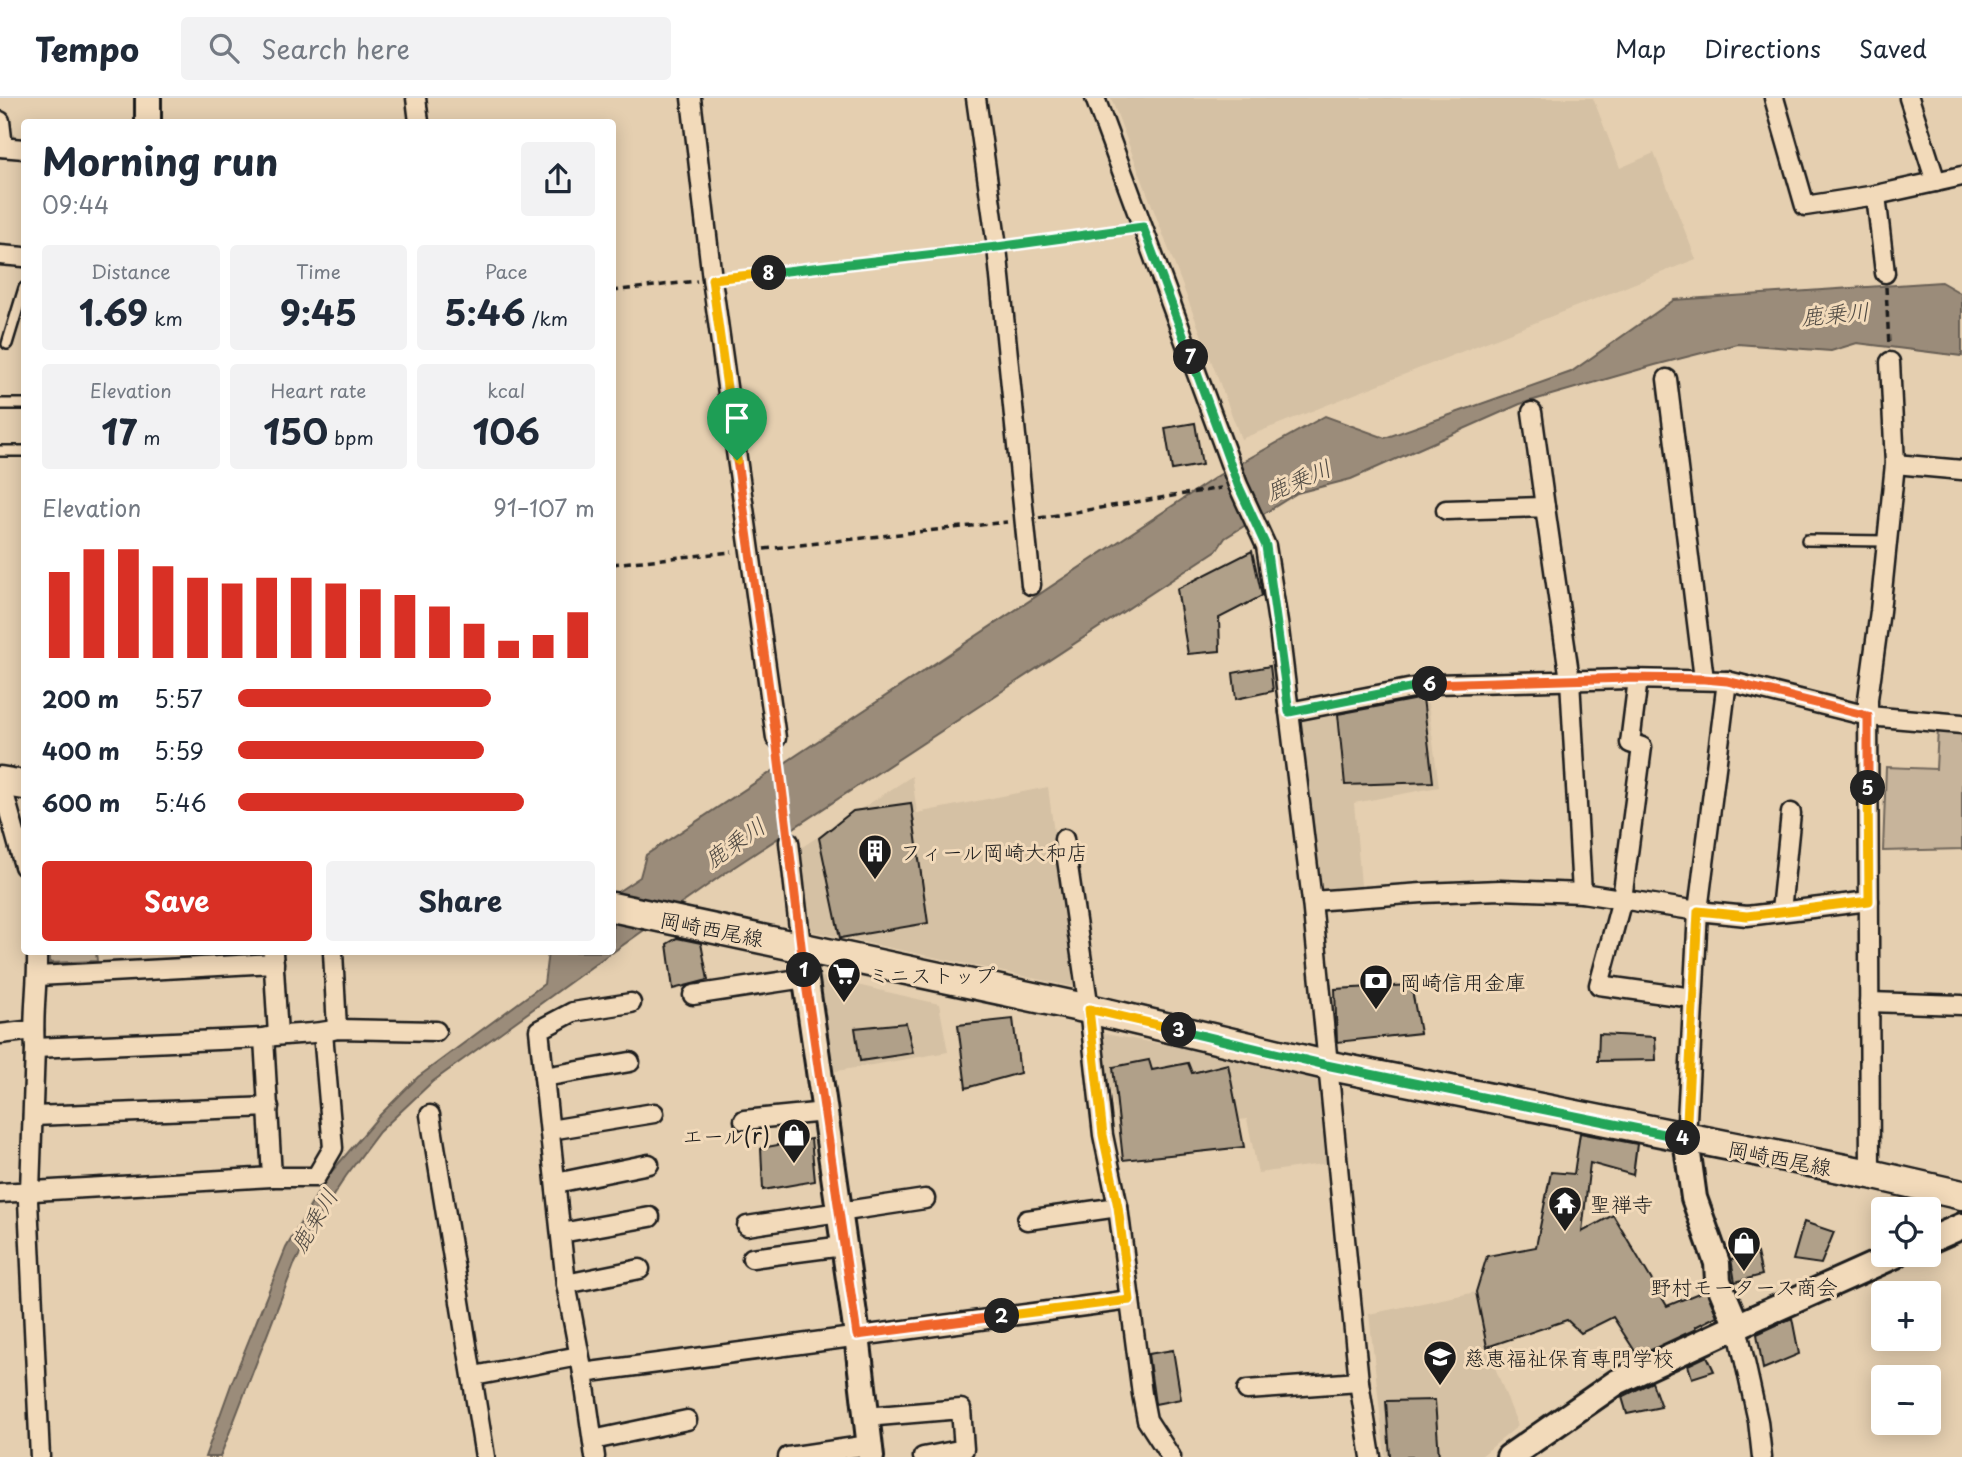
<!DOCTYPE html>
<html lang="en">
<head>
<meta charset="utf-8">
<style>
  body { margin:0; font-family:"Playpen Sans","Klee One",sans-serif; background:#f2f2f3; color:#1f2937; height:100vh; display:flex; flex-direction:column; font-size:26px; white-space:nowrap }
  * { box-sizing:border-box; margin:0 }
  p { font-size:23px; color:#747a83 }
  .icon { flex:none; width:38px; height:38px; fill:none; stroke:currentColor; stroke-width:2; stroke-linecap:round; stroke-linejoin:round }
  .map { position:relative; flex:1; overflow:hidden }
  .drawer { position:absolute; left:21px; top:21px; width:595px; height:836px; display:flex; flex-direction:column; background:#fff; border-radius:7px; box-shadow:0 4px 18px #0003 }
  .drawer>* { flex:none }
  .fabs { position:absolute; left:1871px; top:1099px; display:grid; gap:14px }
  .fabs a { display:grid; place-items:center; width:70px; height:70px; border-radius:7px; background:#fff; box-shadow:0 4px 18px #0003; font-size:35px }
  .pin { position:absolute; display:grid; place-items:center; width:60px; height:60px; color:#fff; margin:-72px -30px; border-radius:50% 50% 50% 0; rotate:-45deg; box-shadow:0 0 7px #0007 }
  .pin .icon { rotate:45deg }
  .km { position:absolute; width:35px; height:35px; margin:-18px; border-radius:50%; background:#222; color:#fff; font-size:19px; line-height:35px; text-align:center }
  .round { display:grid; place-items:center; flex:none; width:74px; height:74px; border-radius:7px; background:#f2f2f3 }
  .headline { display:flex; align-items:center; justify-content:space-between; height:119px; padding:0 21px }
  h1 { font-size:38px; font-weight:700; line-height:52px }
  .metrics { display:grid; grid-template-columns:repeat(3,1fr); gap:10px; height:119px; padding:7px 21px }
  .metrics div { display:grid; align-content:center; border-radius:7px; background:#f2f2f3; text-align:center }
  .metrics b { font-size:35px; font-weight:700 }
  .metrics small { font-size:19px; font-weight:400 }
  .metrics p { font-size:19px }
  .chart { height:196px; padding:14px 21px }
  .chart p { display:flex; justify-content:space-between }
  .chart svg { width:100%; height:126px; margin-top:7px; stroke:#d93025; stroke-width:6 }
  .action { display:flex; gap:14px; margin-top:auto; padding:14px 21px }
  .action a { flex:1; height:80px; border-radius:7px; background:#d93025; color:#fff; font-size:28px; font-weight:700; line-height:80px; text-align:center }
  .action a+a { background:#f2f2f3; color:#1f2937 }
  ul { padding:0 21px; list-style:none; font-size:23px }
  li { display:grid; grid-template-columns:112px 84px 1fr; align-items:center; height:52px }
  li i { height:18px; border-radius:9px; background:#d93025 }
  header { display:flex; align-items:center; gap:42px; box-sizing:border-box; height:98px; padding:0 35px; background:#fff; border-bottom:2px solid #e0e1e3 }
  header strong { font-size:33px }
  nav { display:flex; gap:38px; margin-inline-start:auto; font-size:24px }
  .search { width:490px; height:63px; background:#f2f2f3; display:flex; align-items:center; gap:18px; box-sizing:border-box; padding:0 24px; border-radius:7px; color:#747a83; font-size:26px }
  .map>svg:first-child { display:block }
</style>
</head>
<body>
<header>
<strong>Tempo</strong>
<div class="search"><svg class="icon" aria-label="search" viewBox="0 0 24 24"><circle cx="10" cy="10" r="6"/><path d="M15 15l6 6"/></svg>Search here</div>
<nav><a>Map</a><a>Directions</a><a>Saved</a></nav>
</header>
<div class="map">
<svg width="1962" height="1359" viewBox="0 0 1962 1359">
  <rect width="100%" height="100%" fill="#e5cfb0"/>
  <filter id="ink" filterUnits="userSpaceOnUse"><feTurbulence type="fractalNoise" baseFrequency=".0143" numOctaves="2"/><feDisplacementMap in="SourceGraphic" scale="14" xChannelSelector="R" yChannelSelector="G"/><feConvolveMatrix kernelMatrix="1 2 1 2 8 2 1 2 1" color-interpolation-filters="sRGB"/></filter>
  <g filter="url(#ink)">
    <g fill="#d5c1a4">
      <path d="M1111 0H1593L1620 70 1654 55 1696 161 1241 341Z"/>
      <path d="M1428 606 1439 689 1354 705 1362 799 1321 802 1299 621Z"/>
      <path d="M912 678 917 715 1048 689 1074 889 806 832 799 751Z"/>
      <path d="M818 878 939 906 948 954 825 975Z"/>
      <path d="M1099 935 1321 975 1329 1065 1258 1075 1247 1021 1120 1038Z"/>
      <path d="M1476 1194 1487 1249 1518 1328 1480 1359H1385L1369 1216Z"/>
    </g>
    <g fill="#c7b49b" stroke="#72685c" stroke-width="2">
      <path d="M1938 630 1962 633V751L1883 753 1886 669 1936 671Z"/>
      <path d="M50 854H96L97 863 50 865Z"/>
    </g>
    <g fill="#9b8c7a" stroke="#685f54" stroke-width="2">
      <path d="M1941 184 1962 196V258L1857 245 1831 253 1737 246 1655 267 1520 306 1351 381 1297 395 1225 440 1217 452 725 775 613 854V797L640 779 646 757 1219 377 1325 318 1385 340 1571 274 1674 202Z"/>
      <path d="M548 854H612L432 984 379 1034 346 1078 321 1116 294 1167 220 1359H205L232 1284 286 1150 327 1079 380 1017 418 979 544 886Z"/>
    </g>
    <g fill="#b0a089" stroke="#1c1c1c" stroke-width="2">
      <path d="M1195 325 1202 367 1172 372 1165 330Z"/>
      <path d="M1252 453 1262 498 1219 520 1220 553 1188 556 1177 491Z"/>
      <path d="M1270 568 1273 593 1236 601 1233 575Z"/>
      <path d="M1423 600 1433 684 1345 687 1338 616Z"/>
      <path d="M911 705 928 825 840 840 819 740 853 713Z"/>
      <path d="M677 840 701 845 708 882 673 891 667 846Z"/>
      <path d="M1411 887 1420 935 1337 944 1335 891Z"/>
      <path d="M1013 921 1020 975 966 990 958 927Z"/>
      <path d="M906 925 913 955 860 963 855 930Z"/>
      <path d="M1599 936 1655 939 1656 962 1598 963Z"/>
      <path d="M1149 962 1152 972 1188 965 1192 975 1228 966 1244 1049 1123 1062 1113 969Z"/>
      <path d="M1580 1035 1637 1046 1633 1077 1590 1065 1582 1134 1613 1117 1667 1208 1706 1192 1717 1218 1695 1229 1696 1231 1638 1258 1613 1219 1581 1235 1567 1222 1487 1249 1476 1194 1487 1158 1536 1149 1551 1074 1574 1076Z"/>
      <path d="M811 1041 815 1083 763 1092 761 1050Z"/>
      <path d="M1804 1124 1834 1134 1821 1166 1793 1162Z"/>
      <path d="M1757 1155 1762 1177 1735 1184 1731 1161Z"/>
      <path d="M1792 1220 1799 1256 1763 1271 1757 1236Z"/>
      <path d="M1173 1252 1181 1301 1155 1306 1148 1256Z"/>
      <path d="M1707 1258 1714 1273 1692 1280 1688 1267Z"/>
      <path d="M1652 1284 1661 1309 1627 1316 1622 1299Z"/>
      <path d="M1435 1302 1439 1359H1390L1386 1303Z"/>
    </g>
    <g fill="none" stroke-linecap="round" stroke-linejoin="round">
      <g stroke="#1c1c1c" stroke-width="14">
        <g id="lane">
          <path d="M7 246 24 190"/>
          <path d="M0 306H24"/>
          <path d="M0 353H24"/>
          <path d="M1807 442 1887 443"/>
        </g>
      </g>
      <g stroke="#1c1c1c" stroke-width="23">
        <g id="street">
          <path d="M416 0 419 24"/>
          <path d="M691 0 712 181 776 640"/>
          <path d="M976 0 997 149 1031 487"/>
          <path d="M1095 0 1238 387 1266 448 1279 531 1312 803 1359 1284 1371 1359"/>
          <path d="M1774 0 1805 108 1876 97 1962 78"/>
          <path d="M1909 0 1936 84"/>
          <path d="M0 23 3 49"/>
          <path d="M0 49 24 51"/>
          <path d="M1876 97 1885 175"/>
          <path d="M0 157 24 159"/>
          <path d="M1667 281 1704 581"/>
          <path d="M1532 314 1545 409"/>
          <path d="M1895 366 1962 372"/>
          <path d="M1446 412 1545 409 1570 582 1582 795"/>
          <path d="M1638 581 1630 645 1642 649 1622 801 1599 887 1693 900"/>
          <path d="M1289 614 1434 586 1628 581 1727 583 1868 618 1962 626"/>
          <path d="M8 684 5 699 24 768"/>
          <path d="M1064 741 1089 911 1103 1037 1118 1109 1142 1296 1147 1322 1171 1359"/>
          <path d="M789 744 801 848"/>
          <path d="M1312 803 1422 795 1500 792 1582 795 1698 813 1747 818 1869 803"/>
          <path d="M1781 813 1791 715"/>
          <path d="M37 854C38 886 32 918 35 950L30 1092 28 1103 40 1359"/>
          <path d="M273 854 278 937"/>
          <path d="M333 854 337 931"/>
          <path d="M38 878 274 865"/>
          <path d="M693 897 805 880"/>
          <path d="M1869 904 1962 907"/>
          <path d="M0 936 34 932"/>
          <path d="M264 940 272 1079"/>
          <path d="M35 950 264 940C288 934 313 938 337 931L436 933"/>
          <path d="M544 979 630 964"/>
          <path d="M430 1017 485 1359"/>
          <path d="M33 1018 269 1009"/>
          <path d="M744 1022 825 1014"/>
          <path d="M550 1032 654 1015"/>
          <path d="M1686 1041 1698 813 1727 583"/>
          <path d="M1870 1076 1868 601 1880 513 1895 366 1890 264"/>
          <path d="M556 1085 649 1066"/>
          <path d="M0 1095 272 1079H316L333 1050 323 935"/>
          <path d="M1027 1122 1118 1109"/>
          <path d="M747 1128 925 1101"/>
          <path d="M561 1135 650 1119"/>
          <path d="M752 1160 843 1148"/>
          <path d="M566 1186 640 1171"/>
          <path d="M1737 1228 1758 1323 1762 1359"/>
          <path d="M583 1275 1130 1202"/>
          <path d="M474 1278 579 1258"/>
          <path d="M1247 1292 1359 1284"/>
          <path d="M866 1319 961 1311 964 1351 923 1359"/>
          <path d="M593 1342 687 1322"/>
          <path d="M595 1359 583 1275 566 1186 539 932 573 914 631 905"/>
          <path d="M788 1359 869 1347"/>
        </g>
      </g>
      <g stroke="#1c1c1c" stroke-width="30">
        <g id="secondary">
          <path d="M148 24V0"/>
          <path d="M801 848 857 1237 871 1359"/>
          <path d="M1928 1143 1962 1128"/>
          <path d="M1737 1228 1896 1157"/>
          <path d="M1509 1359 1617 1284 1737 1228 1718 1183 1717 1165 1694 1100 1686 1041"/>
        </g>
      </g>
      <g stroke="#1c1c1c" stroke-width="33">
        <g id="primary">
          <path d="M0 683 24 687"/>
          <path d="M612 809 1089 911 1326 967 1870 1076 1962 1097"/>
        </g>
      </g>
      <g stroke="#1c1c1c" stroke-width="3.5" stroke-dasharray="7 5" stroke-linecap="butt">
        <path d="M1014 147 1128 131"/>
        <path d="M729 179 982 151"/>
        <path d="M1886 189 1889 248"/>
        <path d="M612 193 697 183"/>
        <path d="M1039 420 1221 390"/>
        <path d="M764 451 1007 424"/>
        <path d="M612 466 732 454"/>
        <path d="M778 656 787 728"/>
      </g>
      <use href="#lane" stroke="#f2daba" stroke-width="9"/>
      <use href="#street" stroke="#f2daba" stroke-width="18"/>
      <use href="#secondary" stroke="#f2daba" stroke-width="24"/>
      <use href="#primary" stroke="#f2daba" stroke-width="28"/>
    </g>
  </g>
  <g fill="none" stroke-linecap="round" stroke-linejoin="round" filter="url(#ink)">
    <g stroke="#fff" stroke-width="14">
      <path id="split-1" d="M737 362 776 640 804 872"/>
    </g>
    <g stroke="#fff" stroke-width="14">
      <path id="split-2" d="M804 872 857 1237 1002 1218"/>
    </g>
    <g stroke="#fff" stroke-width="14">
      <path id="split-3" d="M1002 1218 1130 1202 1118 1109 1103 1037 1089 911 1179 932"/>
    </g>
    <g stroke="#fff" stroke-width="14">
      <path id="split-4" d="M1179 932 1326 967 1683 1040"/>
    </g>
    <g stroke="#fff" stroke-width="14">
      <path id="split-5" d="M1683 1040 1686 1041 1698 813 1747 818 1869 803 1868 690"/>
    </g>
    <g stroke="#fff" stroke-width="14">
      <path id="split-6" d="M1430 586 1628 580 1704 581 1727 583 1868 618V690"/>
    </g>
    <g stroke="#fff" stroke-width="14">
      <path id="split-7" d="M1191 259 1238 387 1266 448 1289 614 1430 586"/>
    </g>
    <g stroke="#fff" stroke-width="14">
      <path id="split-8" d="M769 175 997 149 1143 129 1191 259"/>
    </g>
    <g stroke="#fff" stroke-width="14">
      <path id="split-9" d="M737 362 712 181 769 175"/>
    </g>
    <use href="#split-1" stroke="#f0652b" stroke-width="9"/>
    <use href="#split-2" stroke="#f0652b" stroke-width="9"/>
    <use href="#split-3" stroke="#f5b400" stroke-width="9"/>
    <use href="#split-4" stroke="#22a559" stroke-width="9"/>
    <use href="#split-5" stroke="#f5b400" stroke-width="9"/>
    <use href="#split-6" stroke="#f0652b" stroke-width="9"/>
    <use href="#split-7" stroke="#22a559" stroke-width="9"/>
    <use href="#split-8" stroke="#22a559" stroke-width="9"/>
    <use href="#split-9" stroke="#f5b400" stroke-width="9"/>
  </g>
  <defs>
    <g id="building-pin" transform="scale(1.75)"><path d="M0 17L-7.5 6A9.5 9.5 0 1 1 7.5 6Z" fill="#1c1c1c" stroke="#f2daba"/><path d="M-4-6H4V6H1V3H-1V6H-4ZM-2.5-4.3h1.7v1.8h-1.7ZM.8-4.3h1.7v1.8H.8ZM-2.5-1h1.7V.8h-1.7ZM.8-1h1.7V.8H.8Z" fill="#fff"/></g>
    <g id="supermarket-pin" transform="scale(1.75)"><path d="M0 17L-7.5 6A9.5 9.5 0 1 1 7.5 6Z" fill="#1c1c1c" stroke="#f2daba"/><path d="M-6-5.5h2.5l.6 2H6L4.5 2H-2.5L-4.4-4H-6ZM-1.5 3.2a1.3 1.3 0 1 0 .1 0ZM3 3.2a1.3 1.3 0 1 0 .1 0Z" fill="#fff"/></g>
    <g id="bank-pin" transform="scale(1.75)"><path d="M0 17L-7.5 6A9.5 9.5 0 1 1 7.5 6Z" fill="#1c1c1c" stroke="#f2daba"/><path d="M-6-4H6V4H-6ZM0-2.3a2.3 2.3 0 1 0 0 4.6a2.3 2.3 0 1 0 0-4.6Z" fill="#fff"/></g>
    <g id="shop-pin" transform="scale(1.75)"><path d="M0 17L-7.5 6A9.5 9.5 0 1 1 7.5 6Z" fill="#1c1c1c" stroke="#f2daba"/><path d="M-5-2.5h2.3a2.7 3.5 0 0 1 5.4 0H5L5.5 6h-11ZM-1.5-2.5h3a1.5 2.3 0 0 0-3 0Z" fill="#fff"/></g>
    <g id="temple-pin" transform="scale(1.75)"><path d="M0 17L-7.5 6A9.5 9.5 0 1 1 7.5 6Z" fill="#1c1c1c" stroke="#f2daba"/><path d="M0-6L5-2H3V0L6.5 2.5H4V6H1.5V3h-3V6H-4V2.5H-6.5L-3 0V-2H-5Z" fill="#fff"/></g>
    <g id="university-pin" transform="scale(1.75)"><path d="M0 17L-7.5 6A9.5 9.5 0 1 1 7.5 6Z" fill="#1c1c1c" stroke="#f2daba"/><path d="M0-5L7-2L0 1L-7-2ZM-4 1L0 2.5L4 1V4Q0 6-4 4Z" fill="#fff"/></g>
  </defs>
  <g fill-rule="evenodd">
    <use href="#building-pin" x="875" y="753"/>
    <use href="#supermarket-pin" x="844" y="876"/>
    <use href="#bank-pin" x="1376" y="883"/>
    <use href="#shop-pin" x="794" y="1037"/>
    <use href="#temple-pin" x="1565" y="1105"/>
    <use href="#shop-pin" x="1744" y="1145"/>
    <use href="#university-pin" x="1440" y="1259"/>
  </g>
  <g text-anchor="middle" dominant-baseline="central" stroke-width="6" stroke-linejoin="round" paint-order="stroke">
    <g font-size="21" fill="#1c1c1c" stroke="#f2daba" text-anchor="start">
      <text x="900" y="753">フィール岡崎大和店</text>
      <text x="868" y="876">ミニストップ</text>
      <text x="1400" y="883">岡崎信用金庫</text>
      <text x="770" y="1037" text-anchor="end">エール(r)</text>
      <text x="1590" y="1105">聖禅寺</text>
      <text x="1744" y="1188" text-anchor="middle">野村モータース商会</text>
      <text x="1464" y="1259">慈恵福祉保育専門学校</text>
    </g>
    <g font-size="21" fill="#1c1c1c" stroke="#f2daba">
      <text transform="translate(712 830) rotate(11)">岡崎西尾線</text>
      <text transform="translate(1780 1059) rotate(11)">岡崎西尾線</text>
    </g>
    <g font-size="23" font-style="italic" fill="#4f4942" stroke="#f2daba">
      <text transform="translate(1835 215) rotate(-5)">鹿乗川</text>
      <text transform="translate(1298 381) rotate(-23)">鹿乗川</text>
      <text transform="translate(734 744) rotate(-35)">鹿乗川</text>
      <text transform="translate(313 1122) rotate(-59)">鹿乗川</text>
    </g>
  </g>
</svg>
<div class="fabs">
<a><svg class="icon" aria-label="locate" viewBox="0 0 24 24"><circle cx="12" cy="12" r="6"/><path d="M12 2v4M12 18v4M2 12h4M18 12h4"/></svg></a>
<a>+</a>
<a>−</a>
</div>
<div class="pin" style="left:737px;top:362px;background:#1e9e55"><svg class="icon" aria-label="arrive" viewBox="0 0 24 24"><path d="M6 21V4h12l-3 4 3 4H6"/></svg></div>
<b class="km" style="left:804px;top:872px">1</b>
<b class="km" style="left:1002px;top:1218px">2</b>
<b class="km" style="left:1179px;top:932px">3</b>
<b class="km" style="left:1683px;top:1040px">4</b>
<b class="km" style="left:1868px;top:690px">5</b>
<b class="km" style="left:1430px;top:586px">6</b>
<b class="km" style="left:1191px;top:259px">7</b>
<b class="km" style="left:769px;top:175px">8</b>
<section class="drawer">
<div class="headline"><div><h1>Morning run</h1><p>09:44</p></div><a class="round"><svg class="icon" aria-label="share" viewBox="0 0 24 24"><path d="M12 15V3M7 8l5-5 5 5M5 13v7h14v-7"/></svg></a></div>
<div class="metrics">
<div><p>Distance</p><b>1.69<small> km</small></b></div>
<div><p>Time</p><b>9:45</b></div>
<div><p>Pace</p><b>5:46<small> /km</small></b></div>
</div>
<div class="metrics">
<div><p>Elevation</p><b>17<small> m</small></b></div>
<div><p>Heart rate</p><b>150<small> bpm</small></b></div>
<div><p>kcal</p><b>106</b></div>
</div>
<div class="chart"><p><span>Elevation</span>91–107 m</p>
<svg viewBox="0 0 160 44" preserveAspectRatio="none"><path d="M5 44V14M15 44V6M25 44V6M35 44V12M45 44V16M55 44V18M65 44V16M75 44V16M85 44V18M95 44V20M105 44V22M115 44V26M125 44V32M135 44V38M145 44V36M155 44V28"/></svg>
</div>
<ul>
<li><b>200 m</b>5:57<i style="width:71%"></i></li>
<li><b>400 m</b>5:59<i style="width:69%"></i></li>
<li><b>600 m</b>5:46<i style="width:80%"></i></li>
</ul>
<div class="action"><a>Save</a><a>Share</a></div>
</section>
</div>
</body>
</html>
